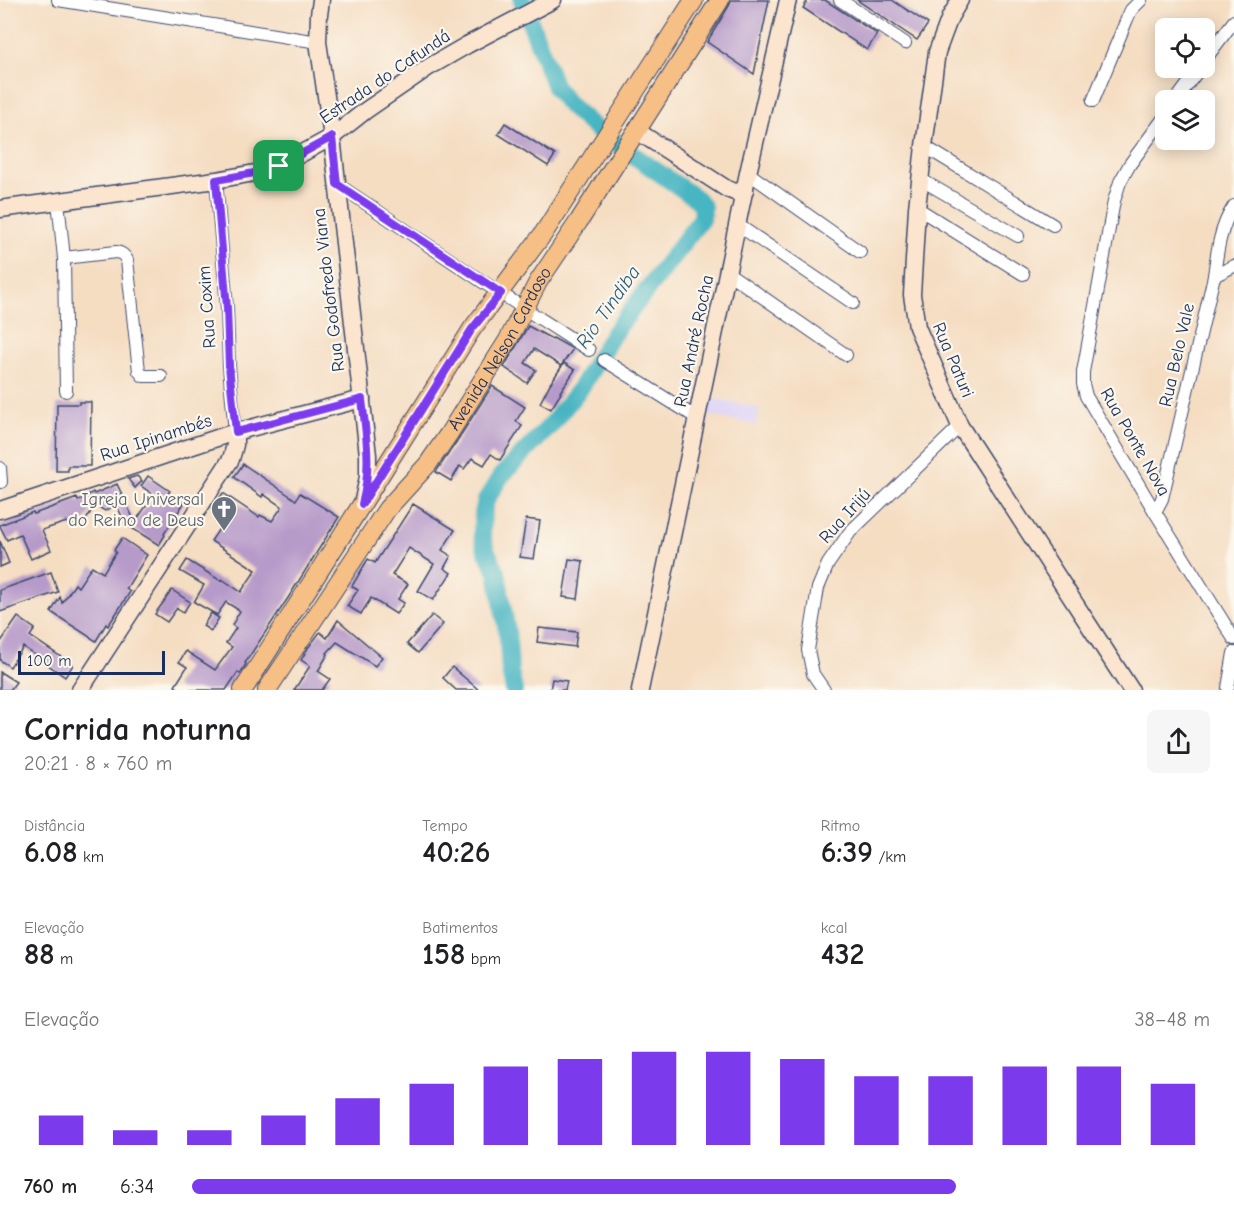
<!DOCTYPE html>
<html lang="pt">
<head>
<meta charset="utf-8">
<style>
  body { margin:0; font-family:"Comic Neue",sans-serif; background:#f6f6f6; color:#202124; height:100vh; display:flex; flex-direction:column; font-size:22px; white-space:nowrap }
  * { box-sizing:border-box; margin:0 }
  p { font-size:20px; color:#757577 }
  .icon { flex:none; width:33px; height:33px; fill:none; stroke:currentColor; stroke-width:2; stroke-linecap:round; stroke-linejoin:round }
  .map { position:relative; height:690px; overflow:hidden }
  .drawer { display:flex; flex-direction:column; background:#fff; flex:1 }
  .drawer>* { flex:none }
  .controls { position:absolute; left:1155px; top:18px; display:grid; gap:12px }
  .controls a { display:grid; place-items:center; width:60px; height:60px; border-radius:9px; background:#fff; box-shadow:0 3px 15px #0003; font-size:30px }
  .scale { position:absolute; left:18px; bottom:15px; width:147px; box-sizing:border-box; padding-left:6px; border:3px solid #1b2f5e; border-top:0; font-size:16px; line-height:21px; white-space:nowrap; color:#1b2f5e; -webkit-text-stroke:4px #fbf7ec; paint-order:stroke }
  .pin { position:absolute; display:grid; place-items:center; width:51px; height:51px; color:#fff; margin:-26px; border-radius:12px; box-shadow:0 3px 9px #0006 }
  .round { display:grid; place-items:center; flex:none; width:63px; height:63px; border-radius:9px; background:#f6f6f6 }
  .headline { display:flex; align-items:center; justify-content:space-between; height:102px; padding:0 24px }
  h1 { font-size:33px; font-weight:700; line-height:45px }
  .metrics { display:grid; grid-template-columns:repeat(3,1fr); gap:9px; height:102px; padding:6px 24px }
  .metrics div { display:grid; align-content:center }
  .metrics b { font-size:30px; font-weight:700 }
  .metrics small { font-size:16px; font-weight:400 }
  .metrics p { font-size:16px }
  .chart { height:168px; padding:12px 24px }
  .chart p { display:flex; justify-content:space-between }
  .chart svg { width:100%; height:108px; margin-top:6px; stroke:#7c3aed; stroke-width:6 }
  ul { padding:0 24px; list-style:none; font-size:20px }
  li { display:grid; grid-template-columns:96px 72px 1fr; align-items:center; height:45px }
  li i { height:15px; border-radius:8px; background:#7c3aed }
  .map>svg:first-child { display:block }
</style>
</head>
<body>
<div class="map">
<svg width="1234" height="690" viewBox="0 0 1234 690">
  <rect width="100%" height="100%" fill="#fbf7ec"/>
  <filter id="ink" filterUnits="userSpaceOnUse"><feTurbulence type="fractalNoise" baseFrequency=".0167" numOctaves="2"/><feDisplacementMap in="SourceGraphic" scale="12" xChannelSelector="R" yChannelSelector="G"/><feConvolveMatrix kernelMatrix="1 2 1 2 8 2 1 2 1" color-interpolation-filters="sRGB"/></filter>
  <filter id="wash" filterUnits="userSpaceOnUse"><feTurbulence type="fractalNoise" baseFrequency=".008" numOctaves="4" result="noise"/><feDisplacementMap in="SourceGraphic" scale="24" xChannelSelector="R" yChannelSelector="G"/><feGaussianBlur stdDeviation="1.35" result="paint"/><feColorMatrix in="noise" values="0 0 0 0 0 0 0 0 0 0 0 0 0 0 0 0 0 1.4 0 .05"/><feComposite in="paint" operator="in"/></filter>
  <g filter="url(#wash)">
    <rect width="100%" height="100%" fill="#f5ddc2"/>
    <path fill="#ded5f6" d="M710 398 760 408 756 425 707 415Z"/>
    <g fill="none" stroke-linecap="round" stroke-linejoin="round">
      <path stroke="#47b5c2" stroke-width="18" d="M514 690 510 671 508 638 497 572 486 550 482 534 483 514 486 500 501 476 551 425 581 387 613 334 702 218 703 207 697 199 597 130 569 105 555 87 522 0"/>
    </g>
    <g id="blocks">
      <g fill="#b69ac9">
        <path d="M731 0H769L754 74 707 42 729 6Z"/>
        <path d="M808 0H825L877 34 867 50 803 8Z"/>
        <path d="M857 0H892L928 24 917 40Z"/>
        <path d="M505 123 555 155 548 166 498 134Z"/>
        <path d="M528 326 552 339 553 338 573 349 561 366 534 349 525 363 536 370 527 383 504 367Z"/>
        <path d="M564 363 575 370 560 392 561 393 551 409 540 403 550 384Z"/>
        <path d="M492 386 525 407 516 421 522 426 500 460 491 454 484 465 472 458 464 469 460 466 451 481 436 472 457 441Z"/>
        <path d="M79 402H91L90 466H68V471H56L57 404H79Z"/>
        <path d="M243 464 296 500 300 493 339 517 288 598 245 663 246 664 240 674 238 672 226 690H181L175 686 187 667 179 662 186 651 215 670 232 647 226 643 236 628 232 625 240 611 226 602 217 615 194 602 204 585 180 571 187 560 221 581 222 579 241 592 256 570 211 541 227 517 213 508 223 493 259 517 260 515 272 521 282 507 263 494 262 497 234 477Z"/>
        <path d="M137 476 142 481 135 488 128 479Z"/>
        <path d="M148 476 170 491 168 493 184 503 164 534 165 535 159 545 125 524 117 505 105 511 95 505 86 520 69 527 67 522 42 530 51 550 31 559 20 534 7 540 0 526V525L33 512 34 514 77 498 78 501 93 492 94 494 117 484 135 522 154 495 141 486Z"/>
        <path d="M413 504 455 530 442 550 451 556 444 568 451 573 433 600 418 591 434 564 409 548 392 575 408 584 398 599 404 603 396 614 371 598 361 614 347 606 358 590 352 586 368 559 375 563Z"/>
        <path d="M526 519 540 521 534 559 520 557Z"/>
        <path d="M122 538 147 555 126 589 130 592 108 626 106 624 96 641 51 612 60 597 62 603 75 584 78 587 92 566 103 573 116 552 114 550Z"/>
        <path d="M0 541 9 563 0 567Z"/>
        <path d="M569 559 583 561 578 599 563 597Z"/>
        <path d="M51 572 58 592 0 612V590Z"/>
        <path d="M172 590 190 602 183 613 177 608 167 622 155 614Z"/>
        <path d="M211 613 219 618 211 631 203 626Z"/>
        <path d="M432 615 443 624 418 653 407 644Z"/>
        <path d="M18 617 35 629 30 636 73 665 65 677 47 664V663L23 647 10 667 0 660V643Z"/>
        <path d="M338 620 382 657 375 666 337 642 327 653 328 654 318 671 330 679 322 690H294L310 666 301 660 308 648 320 632 327 638Z"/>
        <path d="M539 628 577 632 575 647 537 642Z"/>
        <path d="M452 667 479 690H456L443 678Z"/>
        <path d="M0 672 16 682 10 690H0Z"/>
        <path d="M552 679 567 681 565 690H550Z"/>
      </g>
    </g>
  </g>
  <g filter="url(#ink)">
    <use href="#blocks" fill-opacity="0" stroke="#3c496d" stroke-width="1.5"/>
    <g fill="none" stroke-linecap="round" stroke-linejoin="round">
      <g stroke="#3c496d" stroke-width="14">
        <g id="street">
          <path d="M58 0 318 42"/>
          <path d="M840 0 905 43"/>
          <path d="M1204 61 1234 21"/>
          <path d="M1176 100 1200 68"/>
          <path d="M1093 101 1127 19 1131 10 1141 0"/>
          <path d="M1166 115 1130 164 1120 182 1114 201 1083 372V384L1086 396 1155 512 1234 639"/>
          <path d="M924 146 1053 225"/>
          <path d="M748 173 860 252"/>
          <path d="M920 179 1018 236"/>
          <path d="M216 180 227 308 229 366 235 432"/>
          <path d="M337 184 483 282 589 350"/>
          <path d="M58 201 64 258 66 391"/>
          <path d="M917 208 1023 274"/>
          <path d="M738 225 853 303"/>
          <path d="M64 258 116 252C122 253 124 255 127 260L139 371 143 376H161"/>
          <path d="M728 273 846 355"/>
          <path d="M1214 276 1234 266"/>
          <path d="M604 360 697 418"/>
          <path d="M0 468 1 482"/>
          <path d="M1155 512 1162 499 1214 276C1217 252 1220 227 1234 206"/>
          <path d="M1228 688 1234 653"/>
          <path d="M824 690 813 674 808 650 818 588 828 564 850 532 960 426"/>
        </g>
      </g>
      <g stroke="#3c496d" stroke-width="19">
        <g id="secondary">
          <path d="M321 0 319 15 318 42 332 137 368 455V477L363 500"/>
          <path d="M960 0 950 17 937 52 924 146 917 208 912 295 917 327 960 426 1131 690"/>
          <path d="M637 131 727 189 735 192 745 190"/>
          <path d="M0 209 216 180 260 172 279 166 332 137 365 111 429 67 467 45 553 0"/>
          <path d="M0 510 235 432 362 399"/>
          <path d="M80 690 231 459 235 445V432"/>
          <path d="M640 690 748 173 788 0"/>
        </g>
      </g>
      <g stroke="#3c496d" stroke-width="20">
        <g id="primary">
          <path d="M243 690 362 504 472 329 543 234 694 0"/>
          <path id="s1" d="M267 690 387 509 428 464 448 435 508 340 538 282 579 221 720 0"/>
        </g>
      </g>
      <use href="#street" stroke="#fff" stroke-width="12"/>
      <use href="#secondary" stroke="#fbe5cf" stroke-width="16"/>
      <use href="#primary" stroke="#f5bf86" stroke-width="18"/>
    </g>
  </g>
  <g fill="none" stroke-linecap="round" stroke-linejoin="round" filter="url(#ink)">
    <g stroke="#fff" stroke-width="12">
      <path id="route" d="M332 137 337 184 501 293 472 329 362 504C372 467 366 436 362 399L236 432 229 366 227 308 216 180 260 172 279 166Z"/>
    </g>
    <use href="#route" stroke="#7c3aed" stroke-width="8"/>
  </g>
  <defs>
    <g id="church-pin" transform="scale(1.35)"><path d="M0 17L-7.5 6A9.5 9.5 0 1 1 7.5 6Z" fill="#6b7280" stroke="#fbf7ec"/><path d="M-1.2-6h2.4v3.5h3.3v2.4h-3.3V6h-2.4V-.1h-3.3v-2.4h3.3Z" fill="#fff"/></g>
  </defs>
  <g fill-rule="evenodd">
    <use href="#church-pin" x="224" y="509"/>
  </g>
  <g text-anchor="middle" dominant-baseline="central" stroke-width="4.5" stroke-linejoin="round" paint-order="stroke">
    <g font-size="18" fill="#1b2f5e" stroke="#fbf7ec">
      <text transform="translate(385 77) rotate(-34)">Estrada do Cafundá</text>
      <text transform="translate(329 290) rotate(-97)">Rua Godofredo Viana</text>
      <text transform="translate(207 307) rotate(-94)">Rua Coxim</text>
      <text transform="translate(694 341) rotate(-78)">Rua André Rocha</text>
      <text stroke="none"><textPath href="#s1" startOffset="414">Avenida Nelson Cardoso</textPath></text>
      <text transform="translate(1177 355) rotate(-77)">Rua Belo Vale</text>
      <text transform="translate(953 360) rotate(67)">Rua Paturi</text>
      <text transform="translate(156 438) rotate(-18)">Rua Ipinambés</text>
      <text transform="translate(1135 442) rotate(60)">Rua Ponte Nova</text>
      <text transform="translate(845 516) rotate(-48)">Rua Irijú</text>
    </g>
    <g font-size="18" fill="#5b616d" stroke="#fbf7ec" text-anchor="end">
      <text x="204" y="499">Igreja Universal<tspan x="204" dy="21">do Reino de Deus</tspan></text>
    </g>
    <g font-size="20" font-style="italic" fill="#2a5e81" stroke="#fbf7ec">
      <text transform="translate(608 307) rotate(-55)">Rio Tindiba</text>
    </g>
  </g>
</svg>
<div class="controls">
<a><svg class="icon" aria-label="locate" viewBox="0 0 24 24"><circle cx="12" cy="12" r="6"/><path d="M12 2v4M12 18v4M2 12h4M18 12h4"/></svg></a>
<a><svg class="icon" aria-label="layers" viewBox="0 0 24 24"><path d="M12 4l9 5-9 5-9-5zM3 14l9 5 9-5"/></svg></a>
</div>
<div class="scale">100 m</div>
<div class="pin" style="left:279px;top:166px;background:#1e9e55"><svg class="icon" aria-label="arrive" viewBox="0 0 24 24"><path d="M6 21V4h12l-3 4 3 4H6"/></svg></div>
</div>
<section class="drawer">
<div class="headline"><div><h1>Corrida noturna</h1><p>20:21 · 8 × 760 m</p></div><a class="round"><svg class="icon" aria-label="share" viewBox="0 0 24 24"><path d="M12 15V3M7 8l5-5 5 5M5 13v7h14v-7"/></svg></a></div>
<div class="metrics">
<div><p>Distância</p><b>6.08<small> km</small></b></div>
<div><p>Tempo</p><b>40:26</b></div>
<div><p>Ritmo</p><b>6:39<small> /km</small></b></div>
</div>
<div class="metrics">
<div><p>Elevação</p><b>88<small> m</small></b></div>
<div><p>Batimentos</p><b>158<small> bpm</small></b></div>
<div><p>kcal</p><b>432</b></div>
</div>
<div class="chart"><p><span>Elevação</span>38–48 m</p>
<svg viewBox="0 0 160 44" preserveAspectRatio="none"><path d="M5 44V32M15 44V38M25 44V38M35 44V32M45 44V25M55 44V19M65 44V12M75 44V9M85 44V6M95 44V6M105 44V9M115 44V16M125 44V16M135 44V12M145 44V12M155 44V19"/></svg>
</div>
<ul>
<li><b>760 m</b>6:34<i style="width:75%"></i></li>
</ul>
</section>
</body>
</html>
